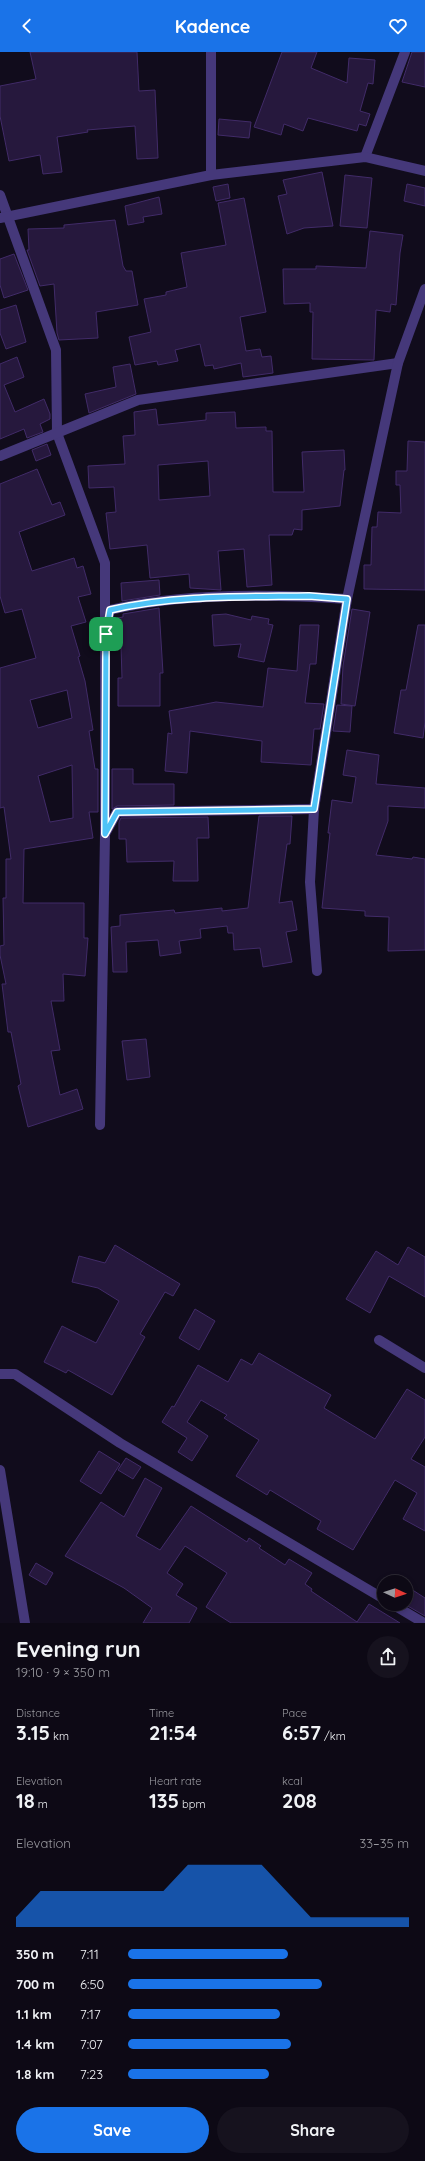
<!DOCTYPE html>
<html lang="en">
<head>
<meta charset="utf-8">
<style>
  body { margin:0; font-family:Quicksand,sans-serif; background:#16121e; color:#f1f3f6; height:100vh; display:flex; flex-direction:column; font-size:15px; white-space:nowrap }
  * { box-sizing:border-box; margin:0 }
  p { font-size:13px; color:#9a9aa0 }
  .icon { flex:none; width:22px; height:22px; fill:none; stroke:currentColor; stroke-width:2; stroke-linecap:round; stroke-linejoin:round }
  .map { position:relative; height:1571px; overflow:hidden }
  .panel { display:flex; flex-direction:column; background:#0d0915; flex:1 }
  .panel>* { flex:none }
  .needle { width:26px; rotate:93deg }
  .buttons { position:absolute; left:377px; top:1523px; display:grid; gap:8px }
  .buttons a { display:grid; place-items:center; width:36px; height:36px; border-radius:50%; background:#0d0915; box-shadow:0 2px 6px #0003,0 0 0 1px #2d2a34; font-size:20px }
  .pin { position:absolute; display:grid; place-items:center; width:34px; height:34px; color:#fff; margin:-17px; border-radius:8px; box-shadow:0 2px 6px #0006 }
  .round { display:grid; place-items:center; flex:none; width:42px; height:42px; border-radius:21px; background:#16121e }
  .headline { display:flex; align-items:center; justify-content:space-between; height:68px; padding:0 16px }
  h1 { font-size:22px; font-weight:800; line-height:30px }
  .stats { display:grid; grid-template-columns:repeat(3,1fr); gap:6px; height:68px; padding:4px 16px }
  .stats div { display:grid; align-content:center }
  .stats b { font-size:20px; font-weight:800 }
  .stats small { font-size:11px; font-weight:400 }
  .stats p { font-size:11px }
  .chart { height:112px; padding:8px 16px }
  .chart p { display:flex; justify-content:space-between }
  .chart svg { width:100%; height:72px; margin-top:4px; fill:#1a73e8; opacity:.7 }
  .primary-button { display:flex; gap:8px; margin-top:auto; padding:8px 16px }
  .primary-button a { flex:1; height:46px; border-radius:24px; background:#1a73e8; color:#fff; font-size:16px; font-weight:800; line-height:46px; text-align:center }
  .primary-button a+a { background:#16121e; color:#f1f3f6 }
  ul { padding:0 16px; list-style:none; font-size:13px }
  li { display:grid; grid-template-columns:64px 48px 1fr; align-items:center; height:30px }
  li i { height:10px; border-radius:5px; background:#1a73e8 }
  header { display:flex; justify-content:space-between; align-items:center; height:52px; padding:0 16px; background:#1a73e8; color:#fff; font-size:18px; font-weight:800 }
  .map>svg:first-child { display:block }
</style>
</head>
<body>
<header><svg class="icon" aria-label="back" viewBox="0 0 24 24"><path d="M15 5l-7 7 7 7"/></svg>Kadence<svg class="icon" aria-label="heart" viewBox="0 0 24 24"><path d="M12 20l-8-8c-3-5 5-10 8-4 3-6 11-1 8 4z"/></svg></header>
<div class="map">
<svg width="425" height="1571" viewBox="0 0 425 1571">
  <rect width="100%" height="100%" fill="#110c1c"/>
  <g fill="#26183d" stroke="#412b68" fill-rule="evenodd">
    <path d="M30 0H137L139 39 155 38 158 106 137 107 135 74 87 78 88 80 57 85 62 120 43 122 40 103 9 109 0 64V34L36 27Z"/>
    <path d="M282 0H317L311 16 347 31 349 6 375 8 373 32 368 31 360 59 370 62 366 74 359 72 357 79 308 66 303 79 284 72 281 83 254 75Z"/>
    <path d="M412 0H425V35L402 30Z"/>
    <path d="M219 67 251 70 249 86 218 83Z"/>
    <path d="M322 120 333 174 304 176 287 182 278 144 287 142 283 128Z"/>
    <path d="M345 123 372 126 367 176 340 174Z"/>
    <path d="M228 132 230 146 216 149 213 135Z"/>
    <path d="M407 132 425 136V154L404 149Z"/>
    <path d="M159 145 162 162 143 165 144 170 128 173 125 154Z"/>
    <path d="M244 146 266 260 240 265 246 299 260 297 262 305 271 304 273 321 243 325 241 311 214 317 213 313 205 314 200 292 175 298 178 309 158 313 157 309 135 313 129 285 151 280 144 247 166 243V240L187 235 181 201 226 193 218 151Z"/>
    <path d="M115 168 123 214 126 219H132L138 253 96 260 98 286 59 288 57 281 54 232 40 234 27 198H29L28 177 64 176V173Z"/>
    <path d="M370 179 403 183 400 201 396 253 391 252 390 260 376 258 374 308 312 307 313 260H310V251L284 252 283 217H316V214L366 216Z"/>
    <path d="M14 202 28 238 4 246 0 233V207Z"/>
    <path d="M16 253 26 290 6 297 0 281V258Z"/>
    <path d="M17 305 24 325 4 333 15 360 44 347 50 362V367L40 372 43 380 27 386 24 377 0 387V312Z"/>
    <path d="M130 312 136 342 89 361 85 342 116 335 113 315Z"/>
    <path d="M156 357 158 373 206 368V361L235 360 236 376 266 375V379H272L273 440H304L302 400 344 398 345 418H344L340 454 302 458V478L294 477 292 483H269L272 533 247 535 244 497 218 499 221 538 190 536 189 522 150 526 147 493 110 497 106 461 116 460 114 435 89 436 88 414 125 412 123 384 135 383 134 360ZM208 409 210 444 159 448 158 413Z"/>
    <path d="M408 389 425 390V538L364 537V513H371L372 475H377L378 460 401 461 400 433H396V419H407Z"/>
    <path d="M47 392 51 403 36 409 32 398Z"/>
    <path d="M37 417 52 453 60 450 65 463 19 480 32 519 74 506 77 516 83 514 91 542 78 545 86 570 71 574 80 604 78 605 85 629 93 678 89 679 95 717H98V760H89L93 786 24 797 23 851H84V886H88L85 924 63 922 64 949H51L60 998 51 999 60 1043 77 1037 83 1057 28 1075 18 1034 21 1032 11 980H8L2 932H6L0 903V894L4 893 3 846H6V807H11L4 755 0 756V616L36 606 22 557 5 561 0 544V432ZM67 638 72 666 38 676 30 648ZM72 713 73 766 50 770 38 724Z"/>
    <path d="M159 528 160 543 122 549 121 531Z"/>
    <path d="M159 556 163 621H160V654H118V626H122L121 594 118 595 117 566 123 565V562Z"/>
    <path d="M352 557 370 560 355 654 341 652 343 614Z"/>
    <path d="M226 562 251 568 252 564 269 567 268 572 273 573 264 610 238 605 241 592 214 594 212 563Z"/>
    <path d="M300 573H319L316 612H310L305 651 324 652 320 677H314L311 713 261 710 262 689 190 679 187 721 165 719 168 681 172 682 169 659 216 650 263 655 268 616 297 619Z"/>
    <path d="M418 573H425V670L423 686 394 681 401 638H406Z"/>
    <path d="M337 653 352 654 350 680 333 679Z"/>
    <path d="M347 698 379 703 376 732 425 736V756L388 754V769L376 803 412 807 413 805 425 807V898L388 899 389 865 365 864V859L322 856 330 781H328L332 748 352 751 356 725 343 723Z"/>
    <path d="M112 717H133V732H174V753L117 754 112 757Z"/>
    <path d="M259 764H292L290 792H287L279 851 292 849 297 878 286 880 292 910 263 915 260 896 234 898 233 881H228L227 874 200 877 201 886 179 889 181 901 160 904 158 888 126 890 127 920H113L111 875 120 874V863L174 858 175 861 222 856V859L248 856Z"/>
    <path d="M208 765 209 786H197L198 829H173L174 809 127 810 126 787H119V770L121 766Z"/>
    <path d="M146 987 150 1025 127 1028 122 989Z"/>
    <path d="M115 1193 180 1232 173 1244 165 1240 140 1282 145 1285 112 1343 68 1318 66 1321 44 1310 62 1274 96 1291 119 1249 98 1236 72 1230 79 1204 105 1211Z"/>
    <path d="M408 1195 425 1205V1245L389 1224 370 1261 346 1247 376 1199 398 1213Z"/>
    <path d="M195 1257 215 1269 199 1298 179 1286Z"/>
    <path d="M259 1301 331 1343 324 1356 375 1387 407 1337 425 1348V1385L411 1407 425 1415V1479L403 1467 417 1441 395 1428 353 1498 317 1477 321 1469 270 1438 267 1443 236 1424 259 1388 224 1366 227 1363 201 1348 187 1370 208 1384 192 1409 178 1400 187 1386 162 1370 172 1354 174 1355 198 1313 228 1330 241 1307 252 1313Z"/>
    <path d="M99 1399 120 1412 101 1442 80 1429Z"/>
    <path d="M126 1406 141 1415 133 1427 118 1418Z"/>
    <path d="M145 1426 162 1436 136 1484 160 1498 191 1454 247 1490 249 1486 261 1494 259 1496 285 1513 289 1507 312 1521 305 1532 312 1537 311 1539 357 1570 369 1552 400 1571H231L206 1555 227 1521 185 1494 167 1521 183 1532 176 1543 197 1556 189 1571H143L152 1556 124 1536 65 1504 101 1450 124 1465Z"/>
    <path d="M36 1511 53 1521 46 1533 29 1523Z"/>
    <path d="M411 1537 425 1546V1564L406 1553V1545Z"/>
  </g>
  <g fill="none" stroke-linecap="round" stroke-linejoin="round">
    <g stroke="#45387a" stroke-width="10">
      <path d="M365 105 405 0"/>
      <path d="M211 123V0"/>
      <path d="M0 143 56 298 57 381 105 511V782L100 1073"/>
      <path d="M0 166 211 123 365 105 425 119"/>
      <path d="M0 404 138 348 398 311"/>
      <path d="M108 567 110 558C180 541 274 542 347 547"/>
      <path d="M106 780 117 760 314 757"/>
      <path d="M317 919 310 830 314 757 347 547 398 311 425 237"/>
      <path d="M379 1288 425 1316"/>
      <path d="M0 1322H15L120 1391 384 1547"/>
      <path d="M0 1418 25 1571"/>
      <path d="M392 1552 424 1571"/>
    </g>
  </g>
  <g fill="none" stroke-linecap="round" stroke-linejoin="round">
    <g stroke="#fff" stroke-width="8">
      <path id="route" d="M309 544 347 547 314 757 117 760 105 782 106 582 110 558C174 543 243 545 309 544Z"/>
    </g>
    <use href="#route" stroke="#4fc3f7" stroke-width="5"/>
  </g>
</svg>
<div class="buttons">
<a><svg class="needle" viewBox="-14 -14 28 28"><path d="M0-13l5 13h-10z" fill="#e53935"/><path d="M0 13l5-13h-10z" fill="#9a9aa0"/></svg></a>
</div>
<div class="pin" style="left:106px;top:582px;background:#1e9e55"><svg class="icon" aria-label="arrive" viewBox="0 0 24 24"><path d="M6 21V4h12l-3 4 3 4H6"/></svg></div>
</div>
<section class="panel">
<div class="headline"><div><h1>Evening run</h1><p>19:10 · 9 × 350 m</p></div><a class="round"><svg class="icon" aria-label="share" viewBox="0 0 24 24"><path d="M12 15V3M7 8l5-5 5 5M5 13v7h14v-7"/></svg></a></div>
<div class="stats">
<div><p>Distance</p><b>3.15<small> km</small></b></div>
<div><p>Time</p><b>21:54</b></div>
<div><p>Pace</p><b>6:57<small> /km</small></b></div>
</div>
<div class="stats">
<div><p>Elevation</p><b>18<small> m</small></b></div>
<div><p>Heart rate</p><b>135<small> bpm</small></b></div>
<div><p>kcal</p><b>208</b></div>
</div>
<div class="chart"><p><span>Elevation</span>33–35 m</p>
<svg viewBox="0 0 160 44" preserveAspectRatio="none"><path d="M0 44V38L10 22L20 22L30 22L40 22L50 22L60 22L70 6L80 6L90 6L100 6L110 22L120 38L130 38L140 38L150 38L160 38V44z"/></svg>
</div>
<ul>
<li><b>350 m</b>7:11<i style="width:57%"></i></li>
<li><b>700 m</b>6:50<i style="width:69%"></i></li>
<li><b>1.1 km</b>7:17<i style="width:54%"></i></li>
<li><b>1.4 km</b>7:07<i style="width:58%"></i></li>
<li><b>1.8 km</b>7:23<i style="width:50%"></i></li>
</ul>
<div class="primary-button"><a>Save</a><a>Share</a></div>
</section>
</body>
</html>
